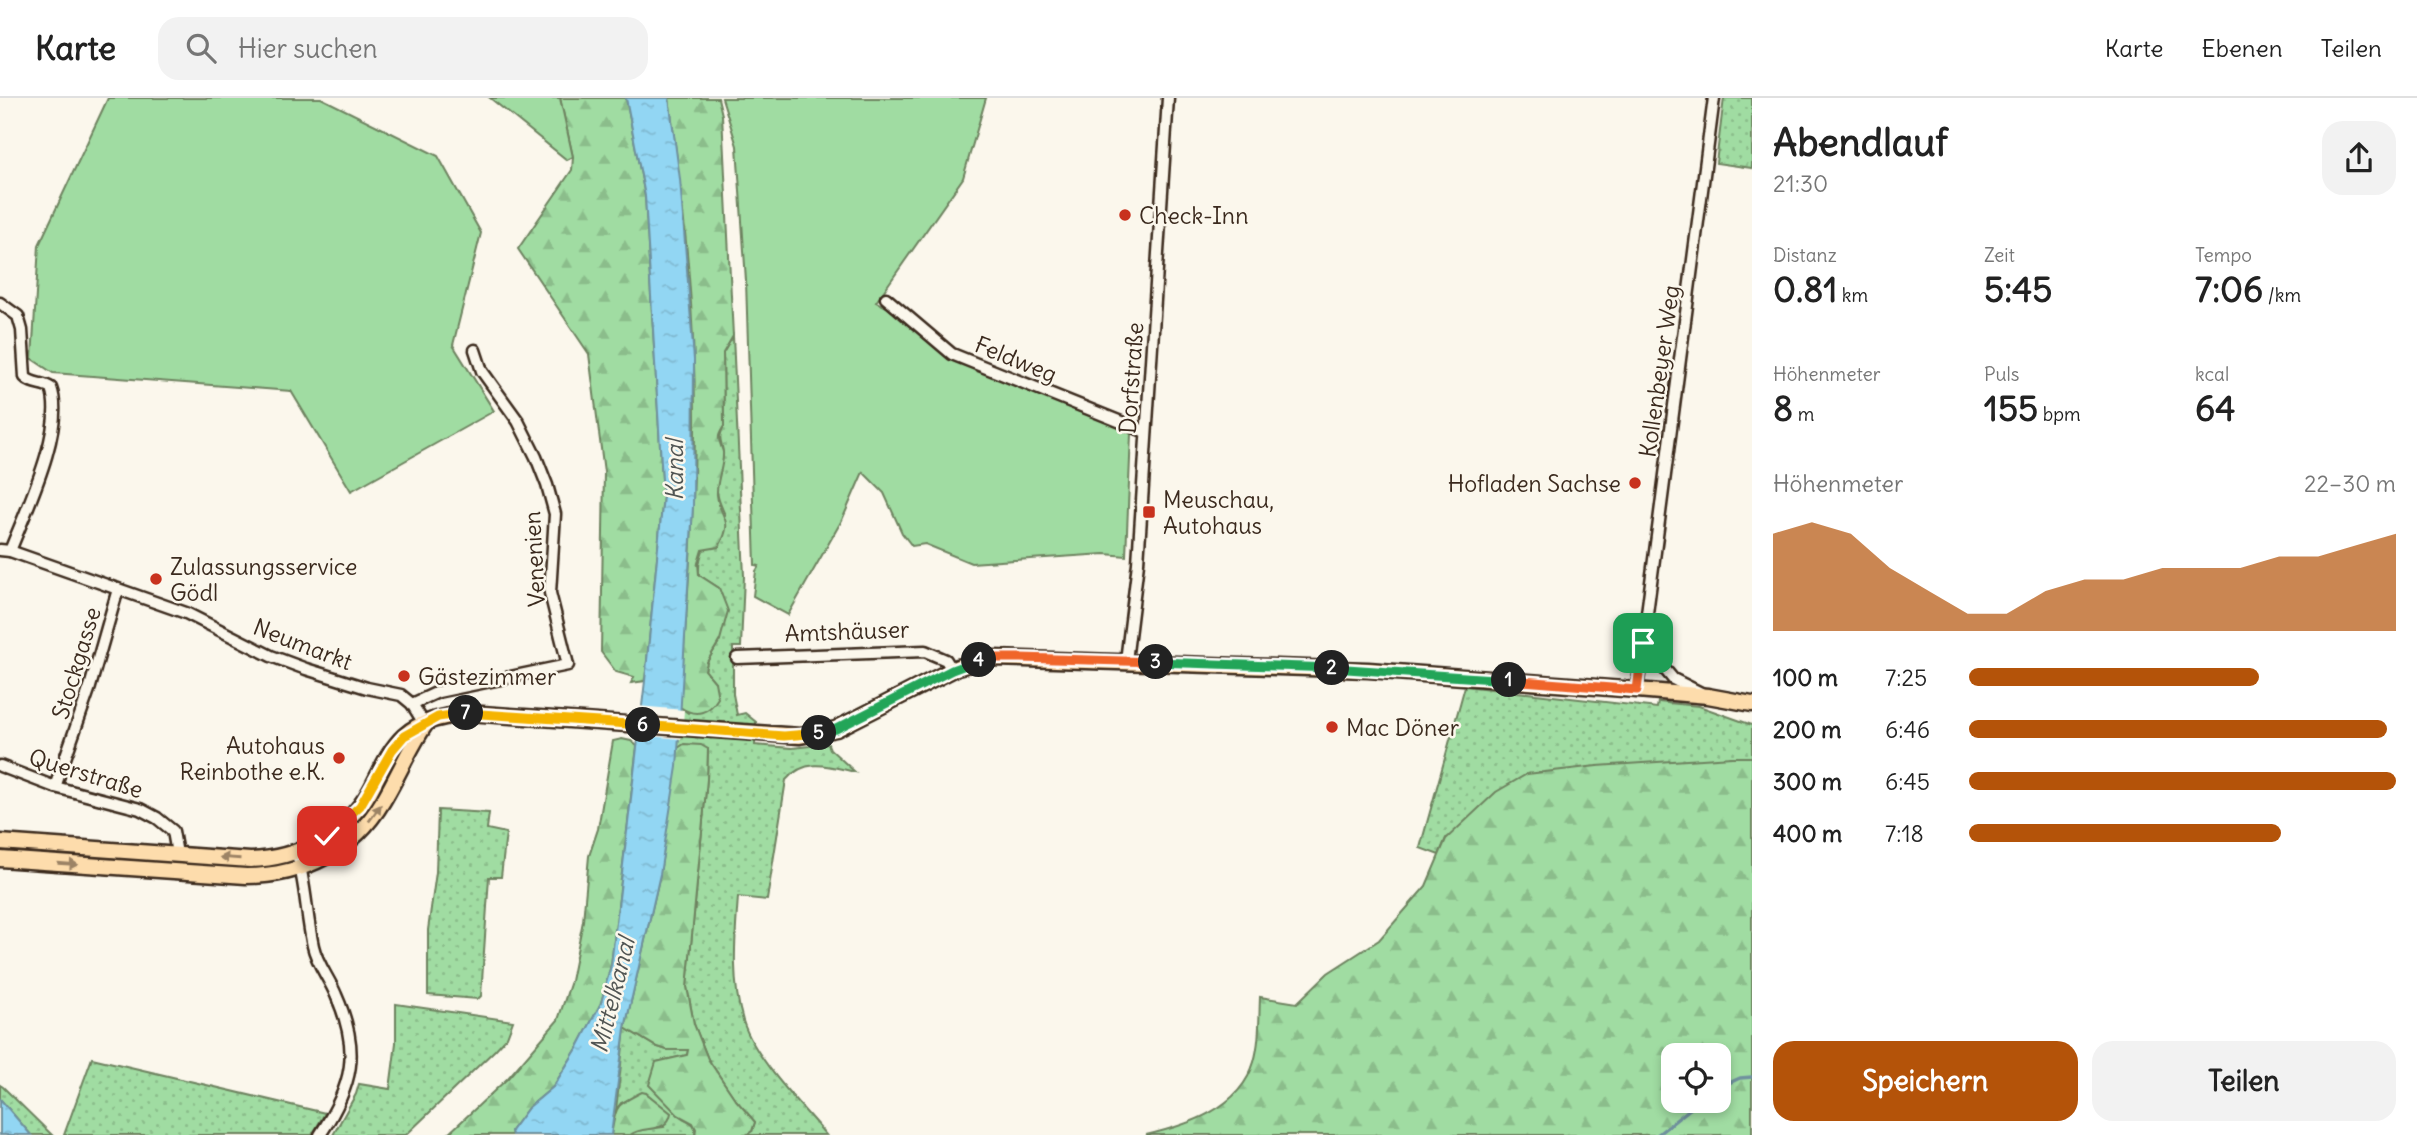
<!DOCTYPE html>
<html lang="de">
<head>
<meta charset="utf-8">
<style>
  body { margin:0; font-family:Delius,sans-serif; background:#f2f2f2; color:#222; height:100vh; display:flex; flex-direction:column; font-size:26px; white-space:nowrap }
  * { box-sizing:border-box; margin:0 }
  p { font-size:23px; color:#767676 }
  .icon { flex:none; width:38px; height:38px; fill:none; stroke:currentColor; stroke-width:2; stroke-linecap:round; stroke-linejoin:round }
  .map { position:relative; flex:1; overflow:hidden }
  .sheet { display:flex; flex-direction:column; background:#fff; width:665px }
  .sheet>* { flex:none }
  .fabs { position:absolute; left:1661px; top:945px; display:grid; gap:14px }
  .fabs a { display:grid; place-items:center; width:70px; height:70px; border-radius:14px; background:#fff; box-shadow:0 4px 10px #0003; font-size:35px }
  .pin { position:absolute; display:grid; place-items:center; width:60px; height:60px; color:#fff; margin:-30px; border-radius:14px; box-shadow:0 4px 10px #0006 }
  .km { position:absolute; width:35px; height:35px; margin:-18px; border-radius:50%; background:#222; color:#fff; font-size:19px; line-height:35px; text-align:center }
  .round { display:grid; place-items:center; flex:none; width:74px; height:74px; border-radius:21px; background:#f2f2f2 }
  .headline { display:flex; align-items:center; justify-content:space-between; height:119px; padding:0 21px }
  h1 { font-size:38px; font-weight:700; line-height:52px }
  .metrics { display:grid; grid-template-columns:repeat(3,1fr); gap:10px; height:119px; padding:7px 21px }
  .metrics div { display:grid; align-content:center }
  .metrics b { font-size:35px; font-weight:700 }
  .metrics small { font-size:19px; font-weight:400 }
  .metrics p { font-size:19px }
  .chart { height:196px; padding:14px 21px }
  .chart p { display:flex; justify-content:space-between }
  .chart svg { width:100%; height:126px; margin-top:7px; fill:#b45309; opacity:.7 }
  .button { display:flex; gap:14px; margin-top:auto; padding:14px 21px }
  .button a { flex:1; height:80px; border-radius:21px; background:#b45309; color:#fff; font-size:28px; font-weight:700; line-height:80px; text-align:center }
  .button a+a { background:#f2f2f2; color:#222 }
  ul { padding:0 21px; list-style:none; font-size:23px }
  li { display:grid; grid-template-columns:112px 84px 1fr; align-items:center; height:52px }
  li i { height:18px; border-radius:9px; background:#b45309 }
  header { display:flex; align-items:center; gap:42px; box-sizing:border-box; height:98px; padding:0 35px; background:#fff; border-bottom:2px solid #e0e0e0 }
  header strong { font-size:33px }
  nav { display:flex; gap:38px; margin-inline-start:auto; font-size:24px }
  .search { width:490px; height:63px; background:#f2f2f2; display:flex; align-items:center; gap:18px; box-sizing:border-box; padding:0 24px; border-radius:21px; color:#767676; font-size:26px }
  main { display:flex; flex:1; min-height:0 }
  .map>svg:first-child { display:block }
</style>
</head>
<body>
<header>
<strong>Karte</strong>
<div class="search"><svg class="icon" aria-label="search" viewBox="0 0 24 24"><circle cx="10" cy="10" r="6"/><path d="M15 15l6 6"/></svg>Hier suchen</div>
<nav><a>Karte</a><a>Ebenen</a><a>Teilen</a></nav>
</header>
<main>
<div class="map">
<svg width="1752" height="1037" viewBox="0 0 1752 1037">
  <defs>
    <pattern id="grass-dots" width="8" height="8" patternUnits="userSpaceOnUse" patternTransform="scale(1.75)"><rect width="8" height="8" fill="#a0dca2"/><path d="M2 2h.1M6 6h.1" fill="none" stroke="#8bbd8b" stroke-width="1.8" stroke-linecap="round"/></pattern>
    <pattern id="forest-firs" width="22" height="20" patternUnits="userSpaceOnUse" patternTransform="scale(1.75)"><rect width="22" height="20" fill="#a0dca2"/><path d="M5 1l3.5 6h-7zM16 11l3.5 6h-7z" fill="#8bbd8b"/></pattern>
    <pattern id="water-ripples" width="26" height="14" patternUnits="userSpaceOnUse" patternTransform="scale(1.75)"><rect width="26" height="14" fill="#92d6f3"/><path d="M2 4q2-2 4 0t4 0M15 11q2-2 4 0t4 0" fill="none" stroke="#7fb8d0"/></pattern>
  </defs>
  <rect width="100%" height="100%" fill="#fbf7ec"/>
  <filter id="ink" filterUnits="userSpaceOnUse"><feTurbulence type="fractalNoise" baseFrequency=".0143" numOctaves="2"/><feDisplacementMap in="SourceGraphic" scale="14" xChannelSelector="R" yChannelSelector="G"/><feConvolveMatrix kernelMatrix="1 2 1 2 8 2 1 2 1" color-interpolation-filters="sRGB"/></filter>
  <g filter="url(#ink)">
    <g fill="url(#grass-dots)" stroke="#6e8360" stroke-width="2">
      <path d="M1724 0H1752V70L1716 65Z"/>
      <path d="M733 238 744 478 741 549H733V596L737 617 745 615 756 624 755 647 792 650 828 646 830 651 855 674C829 668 806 659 786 682L767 802 738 799C735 840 731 883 743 923 755 961 800 1006 826 1037H746L752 1033 755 1024 735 1001 708 961 694 926 687 889 707 681 708 651 678 650 680 609 688 615 715 584 705 573 707 564 720 542 719 490 699 477C697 453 712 436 725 417 720 406 715 395 717 383 718 374 723 366 723 355 722 342 717 342 724 328L723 255Z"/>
      <path d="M1465 588 1657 610 1658 604 1699 608 1752 627V659H1732L1446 740 1439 757 1420 750Z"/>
      <path d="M438 712 489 715 487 731 506 735 501 779H489L481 898 478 901 428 897V832L436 774Z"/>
      <path d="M396 906 513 923 507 939 495 952 406 1037H333L356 996 359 986 390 991 396 945Z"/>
      <path d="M625 930 655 948 667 952H688L687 957 656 964C660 975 672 1010 679 1017 687 1025 697 1022 695 1037H630L634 1033 664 1029 655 1003 646 995 621 1005 616 1012Z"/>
      <path d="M92 960 325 1015 312 1037H64Z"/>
      <path d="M0 987 3 989 52 1037H31L0 1001Z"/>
    </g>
    <g fill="url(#forest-firs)" stroke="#6e8360" stroke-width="2" fill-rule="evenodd">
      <path d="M560 0H626L645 98 663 398 645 583 631 585 634 579 616 574 601 554 604 374 589 256 518 151 572 72 573 59Z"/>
      <path d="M669 0H718L722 17 733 238 723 255 724 328C722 331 720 334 719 338 718 343 722 349 723 354 724 369 716 382 717 397 720 423 735 419 719 449L702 452 698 465 699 477 719 490 728 513 720 542 707 564 705 572 715 584 718 600C709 615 696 620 680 609 686 518 694 426 695 334 696 222 684 110 669 0Z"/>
      <path d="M622 641 631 643 637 648 611 867 601 905 578 949 553 989 528 1010 511 1033 512 1037H447L508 980 558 922 571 883 583 823 589 758 598 731 613 643Z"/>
      <path d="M684 646 701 647 708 651 707 681 687 889 694 926 708 961 735 1001 755 1024 752 1033 746 1037H695L696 1031 693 1025 678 1017 649 987 656 964 687 957 688 952H667L655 948 625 930 660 776 678 650Z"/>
      <path d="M1732 659H1752V1037H1146C1188 1027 1240 1011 1254 964 1260 943 1259 921 1260 899L1297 905 1328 875 1379 842 1426 788 1446 741 1496 694 1527 676 1597 668ZM1673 957H1718V1003H1673Z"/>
      <path d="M642 994 646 995 671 1015C667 1037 644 1026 630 1037H611C617 1007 614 1008 642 994Z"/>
    </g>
    <g fill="#a0dca2" stroke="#6e8360" stroke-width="2">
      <path d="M108 0H321L438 58 481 135 453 247 494 313 351 393 291 293 53 275 32 261 39 147Z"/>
      <path d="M490 0H560L573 59 567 62Z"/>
      <path d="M722 0H986L963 80 876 204 887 209 945 257 1122 330 1131 336 1126 458 1105 456 971 465 925 446 912 448 902 435 884 395 863 374 842 422 788 517 753 498 756 473 759 468 755 467 746 183 737 48Z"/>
    </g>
    <g fill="url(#water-ripples)" stroke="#6f919e" stroke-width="2">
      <path d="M626 0H669L680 81 694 262 693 408 677 669 660 776 625 930 611 1037H512L511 1033 528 1010 553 989 578 949 601 905 611 867 645 583 663 398 645 98Z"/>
      <path d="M0 1001 31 1037H0Z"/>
    </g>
    <path fill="#fbf7ec" d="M638 608 684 612 682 641 635 637Z"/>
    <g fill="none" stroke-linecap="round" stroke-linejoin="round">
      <g stroke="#6f919e" stroke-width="3.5">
        <path d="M1718 990 1740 980 1752 979"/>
        <path d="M1657 1037 1700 1003"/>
      </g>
      <g stroke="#3b2a1e" stroke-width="15">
        <g id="street">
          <path d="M886 200 952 256 1146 334"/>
          <path d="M0 205 18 218 22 232 25 279C32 287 43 284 51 290 66 331 25 414 10 453"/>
          <path d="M0 452 10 453 186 515 271 558 306 571 367 590 401 597 412 606 425 627"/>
          <path d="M1643 545 1673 581 1701 595"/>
          <path d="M737 560 925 553 946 562 952 572"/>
          <path d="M1126 563 1138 465 1168 0"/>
          <path d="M1637 592 1714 0"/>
          <path d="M412 606 438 594 568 567 550 495 555 416 547 387 536 359 518 323 482 273 475 252"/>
          <path d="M0 668 55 689 140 711 157 720 173 733 177 756"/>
          <path d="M55 689 90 589 118 491"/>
          <path d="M296 753C306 784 306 817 313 848 317 866 329 880 336 897 361 953 353 987 320 1037"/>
        </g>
      </g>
      <g stroke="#3b2a1e" stroke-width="19">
        <g id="primary">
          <path d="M0 744 250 762C298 761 346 735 370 693 380 675 388 653 404 638 421 622 446 618 468 615L800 638 836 631 958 569 994 560 1368 572 1637 592 1708 598 1752 606"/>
          <path d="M0 761 246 778C302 778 354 753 383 703 398 678 409 651 425 627"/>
        </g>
      </g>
      <use href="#street" stroke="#fbf7ec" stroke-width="10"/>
      <use href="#primary" stroke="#fddcac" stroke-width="14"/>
    </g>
    <defs><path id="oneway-solid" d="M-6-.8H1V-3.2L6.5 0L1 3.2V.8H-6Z" transform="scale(1.75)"/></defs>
    <g fill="#9c8365">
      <use href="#oneway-solid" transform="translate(375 715) rotate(-54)"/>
      <use href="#oneway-solid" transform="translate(230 760) rotate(-176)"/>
      <use href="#oneway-solid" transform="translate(68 766) rotate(4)"/>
    </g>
  </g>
  <g fill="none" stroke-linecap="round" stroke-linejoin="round" filter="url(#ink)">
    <g stroke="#fff" stroke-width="14">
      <path id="split-1" d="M1509 582 1637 592 1643 545"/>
    </g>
    <g stroke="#fff" stroke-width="14">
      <path id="split-2" d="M1332 570 1509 582"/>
    </g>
    <g stroke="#fff" stroke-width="14">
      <path id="split-3" d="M1156 564 1332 570"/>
    </g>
    <g stroke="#fff" stroke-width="14">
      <path id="split-4" d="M979 562 993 560H1020L1156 564"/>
    </g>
    <g stroke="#fff" stroke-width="14">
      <path id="split-5" d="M819 635 836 631 952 572 979 562"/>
    </g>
    <g stroke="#fff" stroke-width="14">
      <path id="split-6" d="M643 627 784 638 819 635"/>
    </g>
    <g stroke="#fff" stroke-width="14">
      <path id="split-7" d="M466 615 643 627"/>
    </g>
    <g stroke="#fff" stroke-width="14">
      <path id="split-8" d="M327 738 360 708 392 652 404 638 438 619 466 615"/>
    </g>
    <use href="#split-1" stroke="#f0652b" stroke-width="9"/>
    <use href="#split-2" stroke="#22a559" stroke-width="9"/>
    <use href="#split-3" stroke="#22a559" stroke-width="9"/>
    <use href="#split-4" stroke="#f0652b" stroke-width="9"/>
    <use href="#split-5" stroke="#22a559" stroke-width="9"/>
    <use href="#split-6" stroke="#f5b400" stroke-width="9"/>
    <use href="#split-7" stroke="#f5b400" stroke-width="9"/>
    <use href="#split-8" stroke="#f5b400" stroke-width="9"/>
  </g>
  <g fill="#c8321e" stroke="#fbf7ec" stroke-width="2.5">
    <circle cx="1125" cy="117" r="7"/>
    <circle cx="1635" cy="385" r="7"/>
    <rect x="1142" y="407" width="14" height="14" rx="3.5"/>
    <circle cx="156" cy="481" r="7"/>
    <circle cx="404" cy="578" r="7"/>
    <circle cx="1332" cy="629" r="7"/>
    <circle cx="339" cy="660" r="7"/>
  </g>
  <g text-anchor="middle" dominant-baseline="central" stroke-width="5" stroke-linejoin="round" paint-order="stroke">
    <g font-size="23" fill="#3b2a1e" stroke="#fbf7ec" text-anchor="start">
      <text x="1139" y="117">Check-Inn</text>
      <text x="1621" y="385" text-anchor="end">Hofladen Sachse</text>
      <text x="1163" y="401">Meuschau,<tspan x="1163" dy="26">Autohaus</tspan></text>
      <text x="170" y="468">Zulassungsservice<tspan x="170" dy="26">Gödl</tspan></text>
      <text x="418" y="578">Gästezimmer</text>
      <text x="1346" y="629">Mac Döner</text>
      <text x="325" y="647" text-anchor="end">Autohaus<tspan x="325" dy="26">Reinbothe e.K.</tspan></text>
    </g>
    <g font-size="23" fill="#3b2a1e" stroke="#fbf7ec">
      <text transform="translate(1016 261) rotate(22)">Feldweg</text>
      <text transform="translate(1659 273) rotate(-82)">Kollenbeyer Weg</text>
      <text transform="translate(1131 280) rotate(-86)">Dorfstraße</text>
      <text transform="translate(534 461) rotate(-93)">Venenien</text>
      <text transform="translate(847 533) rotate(-2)">Amtshäuser</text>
      <text transform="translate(303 546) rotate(21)">Neumarkt</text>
      <text transform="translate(76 565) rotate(-73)">Stockgasse</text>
      <text transform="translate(86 675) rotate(17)">Querstraße</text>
    </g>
    <g font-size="24" font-style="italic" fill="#515553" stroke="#fbf7ec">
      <text transform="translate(674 372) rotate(-90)">Kanal</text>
      <text transform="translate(612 897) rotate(-76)">Mittelkanal</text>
    </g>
  </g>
</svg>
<div class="fabs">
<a><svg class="icon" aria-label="locate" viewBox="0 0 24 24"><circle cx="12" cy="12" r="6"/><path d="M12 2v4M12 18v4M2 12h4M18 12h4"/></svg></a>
</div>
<div class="pin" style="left:1643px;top:545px;background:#1e9e55"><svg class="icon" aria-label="arrive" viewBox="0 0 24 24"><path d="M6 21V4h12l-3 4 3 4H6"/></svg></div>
<div class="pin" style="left:327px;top:738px;background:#d93025"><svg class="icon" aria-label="check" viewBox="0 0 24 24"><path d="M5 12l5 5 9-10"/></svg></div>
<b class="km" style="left:1509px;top:582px">1</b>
<b class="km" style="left:1332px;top:570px">2</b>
<b class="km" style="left:1156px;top:564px">3</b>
<b class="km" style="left:979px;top:562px">4</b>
<b class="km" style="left:819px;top:635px">5</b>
<b class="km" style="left:643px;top:627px">6</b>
<b class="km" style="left:466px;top:615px">7</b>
</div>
<section class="sheet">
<div class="headline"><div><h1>Abendlauf</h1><p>21:30</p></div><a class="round"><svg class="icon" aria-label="share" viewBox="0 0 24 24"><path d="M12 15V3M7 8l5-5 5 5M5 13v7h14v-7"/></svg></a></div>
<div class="metrics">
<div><p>Distanz</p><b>0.81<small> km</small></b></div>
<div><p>Zeit</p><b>5:45</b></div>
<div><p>Tempo</p><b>7:06<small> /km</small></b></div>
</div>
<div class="metrics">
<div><p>Höhenmeter</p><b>8<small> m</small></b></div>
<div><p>Puls</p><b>155<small> bpm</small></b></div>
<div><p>kcal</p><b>64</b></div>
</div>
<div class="chart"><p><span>Höhenmeter</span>22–30 m</p>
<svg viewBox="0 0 160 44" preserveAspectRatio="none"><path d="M0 44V10L10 6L20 10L30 22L40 30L50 38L60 38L70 30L80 26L90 26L100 22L110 22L120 22L130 18L140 18L150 14L160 10V44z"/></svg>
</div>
<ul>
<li><b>100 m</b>7:25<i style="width:68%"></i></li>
<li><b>200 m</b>6:46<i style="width:98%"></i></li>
<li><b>300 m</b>6:45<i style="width:100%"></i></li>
<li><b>400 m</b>7:18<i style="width:73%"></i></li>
</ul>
<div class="button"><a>Speichern</a><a>Teilen</a></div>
</section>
</main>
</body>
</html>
